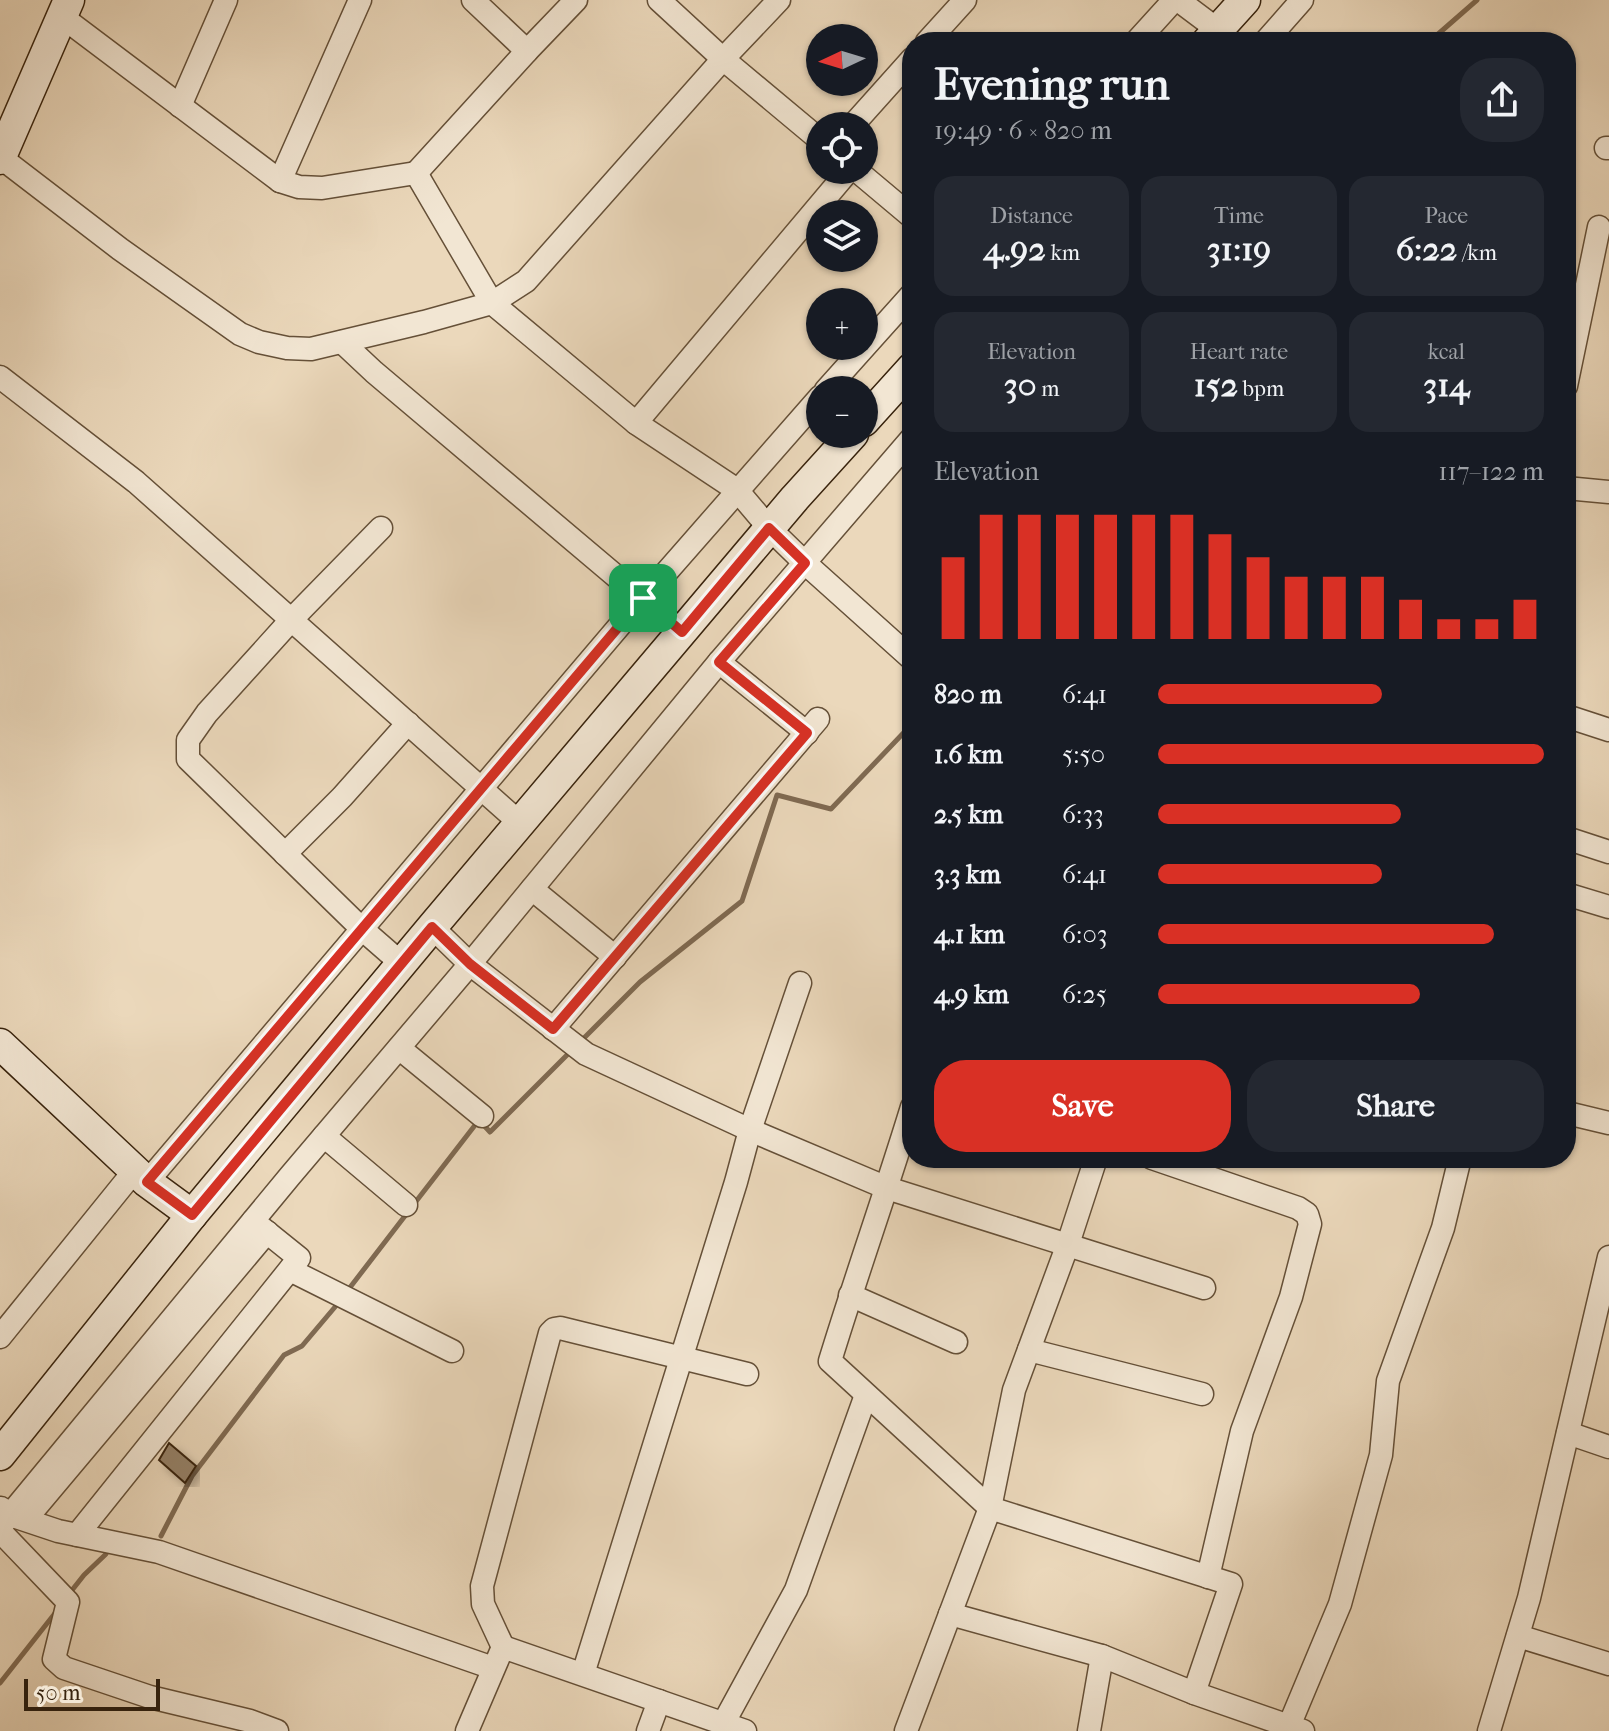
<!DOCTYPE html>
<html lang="en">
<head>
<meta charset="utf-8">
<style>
  body { margin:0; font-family:"IM FELL French Canon",serif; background:#242831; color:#f1f3f6; height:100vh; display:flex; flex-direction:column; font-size:30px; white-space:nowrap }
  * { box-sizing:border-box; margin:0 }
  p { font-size:26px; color:#9ea1a6 }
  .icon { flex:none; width:44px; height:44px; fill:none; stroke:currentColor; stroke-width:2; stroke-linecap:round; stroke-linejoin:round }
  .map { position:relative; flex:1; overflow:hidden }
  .side { position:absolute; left:902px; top:32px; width:674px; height:1136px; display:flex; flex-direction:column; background:#171b24; border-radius:32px; box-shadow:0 2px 6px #0004 }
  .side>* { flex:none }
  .needle { width:52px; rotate:266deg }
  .controls { position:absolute; left:806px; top:24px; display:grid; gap:16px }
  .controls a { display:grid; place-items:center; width:72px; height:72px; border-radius:50%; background:#171b24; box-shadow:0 2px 6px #0004; font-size:40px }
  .scale { position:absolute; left:24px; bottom:20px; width:136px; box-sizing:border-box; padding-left:8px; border:4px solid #38230d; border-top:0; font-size:22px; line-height:28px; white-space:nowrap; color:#38230d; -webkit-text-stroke:6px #f2e6d3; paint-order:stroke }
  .pin { position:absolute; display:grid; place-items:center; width:68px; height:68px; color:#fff; margin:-34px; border-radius:16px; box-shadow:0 4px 12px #0006 }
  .round { display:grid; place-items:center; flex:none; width:84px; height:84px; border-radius:32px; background:#242831 }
  .headline { display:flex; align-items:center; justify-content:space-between; height:136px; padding:0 32px }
  h1 { font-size:44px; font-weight:700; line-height:60px }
  .metrics { display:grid; grid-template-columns:repeat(3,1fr); gap:12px; height:136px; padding:8px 32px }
  .metrics div { display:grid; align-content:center; border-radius:20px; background:#242831; text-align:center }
  .metrics b { font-size:34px; font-weight:700 }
  .metrics small { font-size:22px; font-weight:400 }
  .metrics p { font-size:22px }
  .chart { height:224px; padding:16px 32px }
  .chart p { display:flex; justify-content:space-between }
  .chart svg { width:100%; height:144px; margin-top:8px; stroke:#d93025; stroke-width:6 }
  .primary-button { display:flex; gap:16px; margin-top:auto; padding:16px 32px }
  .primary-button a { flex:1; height:92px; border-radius:32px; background:#d93025; color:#fff; font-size:32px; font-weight:700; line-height:92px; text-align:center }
  .primary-button a+a { background:#242831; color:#f1f3f6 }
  ul { padding:0 32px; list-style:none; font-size:26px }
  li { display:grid; grid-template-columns:128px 96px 1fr; align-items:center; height:60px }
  li i { height:20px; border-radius:10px; background:#d93025 }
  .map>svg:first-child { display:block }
</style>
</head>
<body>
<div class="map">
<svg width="1609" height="1731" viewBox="0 0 1609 1731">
  <defs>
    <filter id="shadow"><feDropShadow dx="7" dy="7" stdDeviation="4" flood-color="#0004"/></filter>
  </defs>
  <rect width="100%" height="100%" fill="#ebd8bb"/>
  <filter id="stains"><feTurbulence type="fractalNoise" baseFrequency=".0025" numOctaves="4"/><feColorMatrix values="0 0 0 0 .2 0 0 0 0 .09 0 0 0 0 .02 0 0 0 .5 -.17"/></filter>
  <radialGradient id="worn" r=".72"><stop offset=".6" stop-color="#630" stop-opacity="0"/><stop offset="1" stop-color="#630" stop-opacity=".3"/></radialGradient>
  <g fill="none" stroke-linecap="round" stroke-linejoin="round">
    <g stroke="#7f6a52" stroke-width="5">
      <path d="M1429 42 1477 0"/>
      <path d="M581 1041 640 982 742 901 777 795 831 809 912 724"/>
      <path d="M414 1204 479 1120 490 1132 571 1051"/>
      <path d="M348 1290 408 1212"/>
      <path d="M161 1536 192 1476 284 1355 302 1346 335 1307"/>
      <path d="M69 1594 84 1575 106 1554"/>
      <path d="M0 1683 56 1612"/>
    </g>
  </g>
  <path fill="#958167" stroke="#38230d" stroke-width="2" filter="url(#shadow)" d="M169 1443 196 1466 185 1483 159 1460Z"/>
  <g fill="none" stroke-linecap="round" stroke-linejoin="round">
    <g stroke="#655038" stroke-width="25">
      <g id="street">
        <path d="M473 0 527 51"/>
        <path d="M659 0 723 59 820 140"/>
        <path d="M1178 0 1218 30"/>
        <path d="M61 16 280 181 299 187 322 188 416 173 492 303 636 423 737 490 769 528 805 563 912 659"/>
        <path d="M927 42 965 0"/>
        <path d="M1136 42 1174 0"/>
        <path d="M1265 42 1302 0"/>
        <path d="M180 106 226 0"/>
        <path d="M852 126 912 59"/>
        <path d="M1606 148H1609"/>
        <path d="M0 157 120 249 240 334 259 342 287 348 311 349 424 322 492 303 526 281 723 59 779 0"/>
        <path d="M856 170 912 217"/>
        <path d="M416 173 527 51 576 0"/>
        <path d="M280 181 360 0"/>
        <path d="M342 342 374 372 682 632"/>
        <path d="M0 377 136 482 520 823"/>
        <path d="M1566 386 1599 227"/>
        <path d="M826 390 912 294"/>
        <path d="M636 423 849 170"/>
        <path d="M1566 488 1609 492"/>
        <path d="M381 528 292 619 207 713 188 740V759L362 929 401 963"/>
        <path d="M719 662 807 733"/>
        <path d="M1566 716 1609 730"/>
        <path d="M1566 838 1609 852"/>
        <path d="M285 854 342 797 408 723"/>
        <path d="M532 889 615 957"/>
        <path d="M1566 894 1609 907"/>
        <path d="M432 927 470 964 586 1054 750 1130 887 1188 1204 1288"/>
        <path d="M553 1029 818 719"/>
        <path d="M399 1048 482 1116"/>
        <path d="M912 1107C886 1192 856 1276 830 1361L990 1508 1014 1390 1068 1244 1096 1158"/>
        <path d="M1566 1118 1567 1113 1609 1123"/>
        <path d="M324 1136 406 1205"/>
        <path d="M1152 1158 1298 1208 1307 1214 1310 1224 1291 1297 1242 1431 1208 1577"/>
        <path d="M147 1182 621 624 820 397"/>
        <path d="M290 1270 452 1351"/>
        <path d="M850 1295 956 1342"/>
        <path d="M0 1337 135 1170"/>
        <path d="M1029 1350 1202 1394"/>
        <path d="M1568 1433 1609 1447"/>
        <path d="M1 1508 10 1515 58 1531 159 1552 493 1668"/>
        <path d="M31 1513 267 1232"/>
        <path d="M0 1527 290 1176 470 964 719 662 912 438"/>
        <path d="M0 1531 68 1602 54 1659 64 1668 150 1697 250 1721 277 1731"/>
        <path d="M77 1535 299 1258 253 1221"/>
        <path d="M950 1614 1102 1656 1194 1693"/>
        <path d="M1518 1636 1609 1664"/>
        <path d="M503 1647 483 1604 482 1586 550 1333 554 1329 560 1328 747 1374"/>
        <path d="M583 1674 736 1182 750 1130 800 983"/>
        <path d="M723 1724 796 1590 866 1395"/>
        <path d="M1289 1726 1340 1604 1381 1455 1388 1381 1443 1228 1460 1158"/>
        <path d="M467 1731 503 1647 745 1731"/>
        <path d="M648 1731 659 1701"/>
        <path d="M906 1731 990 1508 1231 1584 1194 1693 1303 1731"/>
        <path d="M1089 1731 1102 1656"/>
        <path d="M1489 1731 1529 1598 1609 1257"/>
      </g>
    </g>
    <g stroke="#38230d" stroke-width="33">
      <g id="secondary">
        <path d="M1207 42 1245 0"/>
        <path d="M0 159 69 0"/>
        <path d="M864 421 912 368"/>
        <path d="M0 1044 147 1182 192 1215"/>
        <path d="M0 1455 192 1215 432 927 795 498 853 434"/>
      </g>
    </g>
    <use href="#street" stroke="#f2e6d3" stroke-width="22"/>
    <use href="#secondary" stroke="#f2e6d3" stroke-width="30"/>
  </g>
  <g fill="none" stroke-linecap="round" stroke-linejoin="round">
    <g stroke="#fff" stroke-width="16">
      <path id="route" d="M769 528 805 563 719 662 807 733 553 1029 470 964 432 927 192 1215 147 1182 643 598 682 632Z"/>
    </g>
    <use href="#route" stroke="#d93025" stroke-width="10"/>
  </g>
  <rect width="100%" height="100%" filter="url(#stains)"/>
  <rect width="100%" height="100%" fill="url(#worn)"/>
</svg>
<div class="controls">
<a><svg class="needle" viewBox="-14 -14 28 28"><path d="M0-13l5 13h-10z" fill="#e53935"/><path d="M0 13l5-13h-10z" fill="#9ea1a6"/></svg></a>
<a><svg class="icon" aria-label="locate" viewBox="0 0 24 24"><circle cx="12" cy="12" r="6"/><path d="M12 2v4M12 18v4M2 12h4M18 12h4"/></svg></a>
<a><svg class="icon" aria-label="layers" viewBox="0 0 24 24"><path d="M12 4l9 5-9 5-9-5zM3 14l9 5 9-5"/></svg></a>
<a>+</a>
<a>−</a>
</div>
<div class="scale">50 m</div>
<div class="pin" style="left:643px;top:598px;background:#1e9e55"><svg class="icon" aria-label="arrive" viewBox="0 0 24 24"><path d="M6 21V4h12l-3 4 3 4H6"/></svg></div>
<section class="side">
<div class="headline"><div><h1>Evening run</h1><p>19:49 · 6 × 820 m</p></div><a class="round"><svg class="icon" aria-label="share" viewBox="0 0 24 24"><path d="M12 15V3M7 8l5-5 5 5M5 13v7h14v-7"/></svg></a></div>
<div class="metrics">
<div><p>Distance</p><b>4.92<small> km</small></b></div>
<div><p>Time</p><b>31:19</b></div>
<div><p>Pace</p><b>6:22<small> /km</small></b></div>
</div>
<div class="metrics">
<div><p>Elevation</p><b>30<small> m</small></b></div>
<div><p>Heart rate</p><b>152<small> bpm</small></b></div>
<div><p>kcal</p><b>314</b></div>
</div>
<div class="chart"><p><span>Elevation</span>117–122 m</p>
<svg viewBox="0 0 160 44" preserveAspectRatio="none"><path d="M5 44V19M15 44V6M25 44V6M35 44V6M45 44V6M55 44V6M65 44V6M75 44V12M85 44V19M95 44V25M105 44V25M115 44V25M125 44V32M135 44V38M145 44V38M155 44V32"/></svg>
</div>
<ul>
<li><b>820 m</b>6:41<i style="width:58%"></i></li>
<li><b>1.6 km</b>5:50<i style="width:100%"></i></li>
<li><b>2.5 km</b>6:33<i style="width:63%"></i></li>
<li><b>3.3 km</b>6:41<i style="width:58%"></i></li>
<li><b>4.1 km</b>6:03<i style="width:87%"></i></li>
<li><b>4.9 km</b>6:25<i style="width:68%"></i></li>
</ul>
<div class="primary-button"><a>Save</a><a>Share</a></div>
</section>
</div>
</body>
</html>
